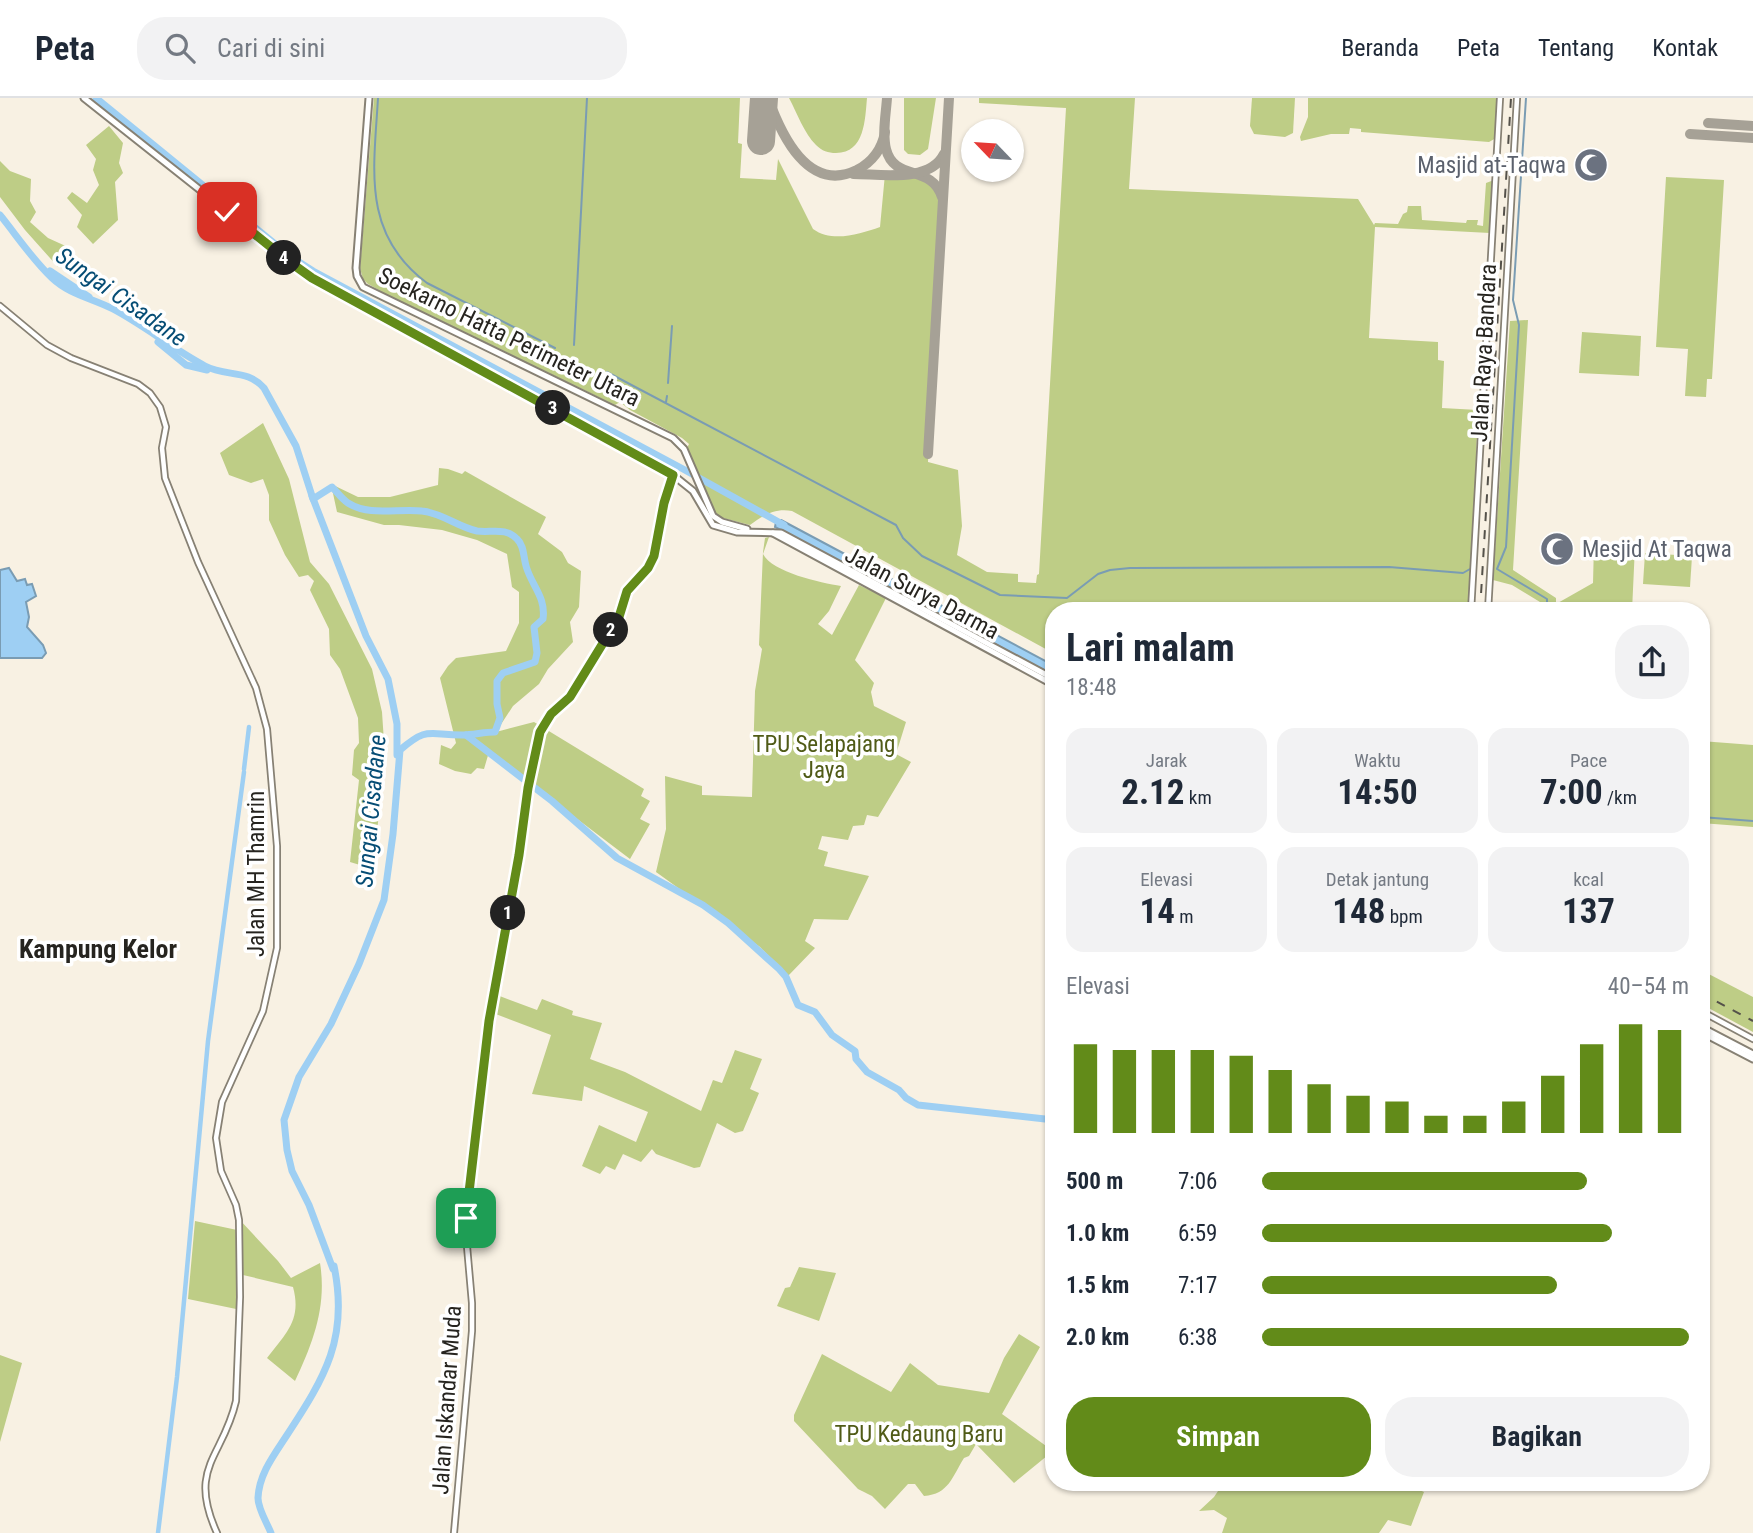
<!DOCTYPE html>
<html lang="id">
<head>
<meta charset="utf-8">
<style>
  body { margin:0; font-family:"Roboto Condensed",sans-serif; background:#f2f2f3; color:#1f2937; height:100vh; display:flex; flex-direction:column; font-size:26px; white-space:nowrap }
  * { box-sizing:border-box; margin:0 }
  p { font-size:23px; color:#747a83 }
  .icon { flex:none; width:38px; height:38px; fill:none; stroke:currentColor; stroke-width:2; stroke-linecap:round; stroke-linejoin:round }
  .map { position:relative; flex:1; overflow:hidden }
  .drawer { position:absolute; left:1045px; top:504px; width:665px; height:889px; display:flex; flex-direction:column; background:#fff; border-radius:28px; box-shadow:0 2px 5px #0004 }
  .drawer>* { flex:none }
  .needle { width:46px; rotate:295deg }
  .fabs { position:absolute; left:961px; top:21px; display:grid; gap:14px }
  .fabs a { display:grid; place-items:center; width:63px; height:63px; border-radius:50%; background:#fff; box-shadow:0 2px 5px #0004; font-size:35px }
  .pin { position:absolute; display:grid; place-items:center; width:60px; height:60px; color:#fff; margin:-30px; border-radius:14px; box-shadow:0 4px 10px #0006 }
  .km { position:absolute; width:35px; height:35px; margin:-18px; border-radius:50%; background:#222; color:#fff; font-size:19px; line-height:35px; text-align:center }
  .round { display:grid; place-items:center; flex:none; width:74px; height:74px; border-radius:28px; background:#f2f2f3 }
  .headline { display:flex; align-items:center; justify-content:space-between; height:119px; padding:0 21px }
  h1 { font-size:38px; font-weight:700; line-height:52px }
  .metrics { display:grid; grid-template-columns:repeat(3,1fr); gap:10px; height:119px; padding:7px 21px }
  .metrics div { display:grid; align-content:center; border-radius:18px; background:#f2f2f3; text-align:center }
  .metrics b { font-size:35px; font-weight:700 }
  .metrics small { font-size:19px; font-weight:400 }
  .metrics p { font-size:19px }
  .chart { height:196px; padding:14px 21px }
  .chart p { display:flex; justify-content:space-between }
  .chart svg { width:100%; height:126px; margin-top:7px; stroke:#628b19; stroke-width:6 }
  .button { display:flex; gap:14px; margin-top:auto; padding:14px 21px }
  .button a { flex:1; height:80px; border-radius:28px; background:#628b19; color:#fff; font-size:28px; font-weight:700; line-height:80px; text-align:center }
  .button a+a { background:#f2f2f3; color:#1f2937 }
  ul { padding:0 21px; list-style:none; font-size:23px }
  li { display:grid; grid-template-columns:112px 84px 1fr; align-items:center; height:52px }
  li i { height:18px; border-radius:9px; background:#628b19 }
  header { display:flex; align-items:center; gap:42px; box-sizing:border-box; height:98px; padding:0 35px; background:#fff; border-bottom:2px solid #e0e1e3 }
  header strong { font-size:33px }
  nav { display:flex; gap:38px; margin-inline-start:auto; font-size:24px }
  .search { width:490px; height:63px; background:#f2f2f3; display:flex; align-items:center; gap:18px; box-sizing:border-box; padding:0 24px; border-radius:28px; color:#747a83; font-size:26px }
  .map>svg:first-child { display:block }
</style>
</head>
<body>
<header>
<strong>Peta</strong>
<div class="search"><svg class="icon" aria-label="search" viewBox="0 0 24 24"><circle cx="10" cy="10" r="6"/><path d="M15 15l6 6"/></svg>Cari di sini</div>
<nav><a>Beranda</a><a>Peta</a><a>Tentang</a><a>Kontak</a></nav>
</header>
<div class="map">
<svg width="1753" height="1435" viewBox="0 0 1753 1435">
  <rect width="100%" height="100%" fill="#f8f1e3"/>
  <g fill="#becd86">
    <path d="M374 0H740L738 45 742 46 740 80 776 82 778 61 813 131C832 145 860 136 880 129L885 76C911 75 939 71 942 106L928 364 958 372 962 428 957 457 987 474 1018 476V484L1036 485 1037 477 1039 476 1066 10 979 5V0H1135L1129 91 1358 101 1374 127 1375 125 1398 126 1403 116 1407 114 1408 108H1421L1422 122 1466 125 1467 122H1478L1477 127 1483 128 1486 85 1494 82 1490 135 1375 129 1369 240 1438 244V262L1444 263 1442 310 1478 312 1470 513H1054L1053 555 792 413C775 410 763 417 750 427L715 418 687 350 689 346 682 340 630 312 620 304 615 307 386 196 368 186 363 181 360 170Z"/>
    <path d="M789 0H867C865 21 865 55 836 55 828 55 822 53 816 47 804 35 797 15 789 0Z"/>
    <path d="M904 0H936L928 51 920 57 908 56 904 52Z"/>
    <path d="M1252 0H1295L1293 35 1285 39 1254 36 1250 28Z"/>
    <path d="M1308 0H1498L1496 40 1489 44 1361 34V31L1350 30 1349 36H1331L1301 43 1300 39 1308 19Z"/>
    <path d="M109 28 123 45 119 65 123 75 115 84 118 122 93 146 77 129 82 117 67 100 72 94 87 105 99 87 93 72 96 61 86 47Z"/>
    <path d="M0 63 10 73 31 81 30 103 36 114 30 124 48 140 70 150 69 160 58 169 25 132 0 99Z"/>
    <path d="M1666 79 1724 82 1712 281H1707L1706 299 1685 298 1688 251 1656 249Z"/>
    <path d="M1528 222 1513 472 1556 500V506L1593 485 1594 446 1635 448 1632 513H1540V504L1512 487 1493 482 1510 223Z"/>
    <path d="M1582 234 1641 238 1639 278 1579 275Z"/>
    <path d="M263 325 289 381 310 464 329 486 372 571 382 614 385 659 376 743 370 770 350 764 359 682 352 677 354 652 359 645 358 620 340 571 330 557 329 531 310 492 314 483 308 477 299 479 285 457 269 422V397L263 381 251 385 229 377 220 355Z"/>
    <path d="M439 370 448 371 462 376 465 373 546 419 538 436 562 454 568 465 581 473 579 509 570 524 573 544 548 571 539 586 513 608 496 634 534 624 644 691 641 698 650 703 640 721 650 726 630 761 489 654 484 671 477 670 471 676 455 673 439 666 441 647 451 651 456 645 440 580 448 568 456 560 506 553 519 525V494L512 489 507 456 477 442 442 432 399 427H384L337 414 331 386 358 399H390L438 387Z"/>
    <path d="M769 439 763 456C772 474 821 485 841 488L829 513 818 526 832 537 859 487 886 500 855 562 874 585 871 594 874 608 906 624 896 656 911 664 878 719 867 717 864 727 853 728 848 742 822 738 818 751 828 754 824 768 869 778 848 822 814 821 805 843 815 850 788 878 760 849 656 774 666 731 665 678 702 688V697L752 699 755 593 762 551 759 547 763 454 765 440Z"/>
    <path d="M1645 455 1692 458 1690 489 1643 486Z"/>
    <path d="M1701 643 1753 647V729L1701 725Z"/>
    <path d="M1701 872 1753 899V934L1701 906Z"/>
    <path d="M497 897 537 912 542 901 573 913 572 917 602 925 590 961 625 974 701 1013 713 982 722 985 735 952 762 961 750 991 759 995 743 1033 735 1035 717 1025 700 1069 694 1070 656 1056 652 1051 641 1064 623 1056 615 1072 606 1068 600 1076 582 1068 599 1027 636 1044 648 1014 584 988 582 1003 532 996 551 937 493 915Z"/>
    <path d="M238 1120 278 1163 291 1180 320 1165C327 1208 313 1245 295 1283L267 1260C286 1235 302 1222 293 1189L243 1177 241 1212 188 1201 195 1123 237 1132Z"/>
    <path d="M799 1169 836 1175 819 1223 777 1208 785 1190 790 1189Z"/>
    <path d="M1019 1236 1040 1249 1002 1316 1053 1353 1014 1385 976 1346 969 1358 964 1360C952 1379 949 1396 924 1398L915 1386H908L885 1411 872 1398 858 1391 794 1323V1317L822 1256 891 1294 910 1265 938 1287 989 1295 1004 1260Z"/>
    <path d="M0 1257 22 1265 0 1344Z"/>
    <path d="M1224 1384H1401L1424 1394 1411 1428 1388 1422 1379 1435H1222L1227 1420 1214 1412 1199 1413 1214 1399Z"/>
  </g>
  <g fill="#9ecff3" stroke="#7a9cb3" stroke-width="2">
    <path d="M781 422 1053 567V577L775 429 776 424Z"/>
    <path d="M9 470 17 483 25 481 27 487 32 486 36 498 26 504 29 519 27 529 43 547 46 555 42 560H0V472Z"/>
  </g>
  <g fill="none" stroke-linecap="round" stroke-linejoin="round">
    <g stroke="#7a9cb3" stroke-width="2">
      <path d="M378 0C374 71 361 136 427 185L555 250"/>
      <path d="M1526 0 1513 202 1519 227 1506 449 1497 471 1547 501V513"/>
      <path d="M574 247 587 0"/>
      <path d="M607 274 896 427 903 440 922 458 1000 497 1067 500 1098 476 1110 472 1130 470 1389 469 1463 475 1470 471"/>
      <path d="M668 285 672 228"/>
      <path d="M666 304 667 298"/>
      <path d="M1701 719 1753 723"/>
    </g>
    <g stroke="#9ecff3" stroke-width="4.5">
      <path d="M244 671 249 629"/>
      <path d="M158 1435 177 1279 208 943 244 674"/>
    </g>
    <g stroke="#9ecff3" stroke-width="7">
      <path d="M96 0 291 159 313 173 683 371 784 427"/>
      <path d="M0 117C17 138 32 161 52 180 70 197 92 200 113 211 145 228 173 251 205 268 226 279 248 271 264 290L296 348 313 401 332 389C337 394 342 401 348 405 370 419 398 410 422 413 442 415 458 429 477 433 491 435 506 429 517 441 525 448 523 461 527 471 533 489 546 500 543 521L534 529 537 555 535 564 503 575 497 583V606L500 620 495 634C484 634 473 637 462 637 428 637 428 628 400 652L393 736 384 802 359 866 331 926 299 979 284 1022 287 1052 292 1073 309 1107 333 1171"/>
      <path d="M50 173 89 199"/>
      <path d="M158 244 186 267 207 272"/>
      <path d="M312 398 366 538 388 581 397 626V657"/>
      <path d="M466 637 552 703 617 760 703 807 728 825 779 871 786 879 798 907 815 914 832 937 855 953 856 961 867 974 899 992 906 1000 918 1007 1054 1022"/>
      <path d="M271 1435C267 1425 258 1411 258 1400 259 1376 274 1357 287 1337 325 1279 349 1240 334 1168"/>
    </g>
    <g stroke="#a6a196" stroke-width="10">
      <path d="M768 0C781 36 808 96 857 72 872 64 882 51 885 34"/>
      <path d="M887 0C886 16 882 35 886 51 894 84 932 66 942 99"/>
      <path d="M1708 25 1753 28"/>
      <path d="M1690 36 1753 40"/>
      <path d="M853 76C881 76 930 85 944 56"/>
      <path d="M928 356 949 0"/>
    </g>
    <path stroke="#a6a196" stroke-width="28" d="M761 43 764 0"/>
    <g stroke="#878174" stroke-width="8">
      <g id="minor">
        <path d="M0 208 47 247 71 260 138 286 150 295 160 309 166 329 162 350 165 380 198 464 256 590 267 631 277 748V850L263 913 222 1004 216 1040 221 1073 236 1107 239 1122 240 1199 236 1303C223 1360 187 1369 217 1435"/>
        <path d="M1471 513 1500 0"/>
        <path d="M1488 513 1517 0"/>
        <path d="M1701 913 1753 941"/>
        <path d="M454 1435 472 1233V1205L466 1137 469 1087 493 900 519 757 530 683 540 634 551 616 570 599 619 519 627 493 647 470 654 458 664 405 673 377"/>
      </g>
    </g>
    <g stroke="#878174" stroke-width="9">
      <g id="major">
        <path d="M84 0 305 175 673 377 693 393 713 427 737 434 781 435 1054 581"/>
        <path d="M369 0 356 170 357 178 363 189 673 340 684 351 713 418 722 424 747 431"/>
        <path d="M773 435 1054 587"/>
        <path d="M1701 929 1753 956"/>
        <path d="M1701 934 1753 961"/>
      </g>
    </g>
    <use href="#minor" stroke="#fff" stroke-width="4.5"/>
    <use href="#major" stroke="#fff" stroke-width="5"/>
    <g stroke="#54514a" stroke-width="2" stroke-dasharray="9 9" stroke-linecap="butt">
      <path d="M1480 513 1511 0"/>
      <path d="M1701 895 1753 923"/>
    </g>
  </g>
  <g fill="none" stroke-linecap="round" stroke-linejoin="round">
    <g stroke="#fff" stroke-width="14">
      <path id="route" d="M227 114 287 162 312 180 673 377 664 405 654 458 648 470 627 493 619 519 570 599 551 616 540 634 528 690 519 757 489 923 466 1120"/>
    </g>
    <use href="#route" stroke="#628b19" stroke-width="9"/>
  </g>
  <defs>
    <g id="mosque-disc" transform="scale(1.75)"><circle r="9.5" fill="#6b7280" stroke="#fff"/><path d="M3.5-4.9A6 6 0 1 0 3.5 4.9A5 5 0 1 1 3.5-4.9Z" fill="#fff"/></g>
  </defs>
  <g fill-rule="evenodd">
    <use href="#mosque-disc" x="1591" y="67"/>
    <use href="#mosque-disc" x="1557" y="451"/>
  </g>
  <g text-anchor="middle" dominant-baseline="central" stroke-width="7" stroke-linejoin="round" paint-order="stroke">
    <g font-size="23" fill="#5b616d" stroke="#fff" text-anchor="end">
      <text x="1566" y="67">Masjid at-Taqwa</text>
      <text x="1582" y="451" text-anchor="start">Mesjid At Taqwa</text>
    </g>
    <g font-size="23" fill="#26241f" stroke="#fff">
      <text transform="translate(509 239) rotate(26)">Soekarno Hatta Perimeter Utara</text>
      <text transform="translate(1484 255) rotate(-87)">Jalan Raya Bandara</text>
      <text transform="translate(922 495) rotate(28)">Jalan Surya Darma</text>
      <text transform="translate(256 776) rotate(-90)">Jalan MH Thamrin</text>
      <text transform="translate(447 1302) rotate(-86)">Jalan Iskandar Muda</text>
    </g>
    <g font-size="23" fill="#505b17" stroke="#fff">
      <text x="824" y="646">TPU Selapajang<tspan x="824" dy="26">Jaya</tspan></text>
      <text x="919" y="1336">TPU Kedaung Baru</text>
    </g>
    <g font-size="24" font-style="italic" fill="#064d75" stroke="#fff">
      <text transform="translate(121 199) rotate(35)">Sungai Cisadane</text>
      <text transform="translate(371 713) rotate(-85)">Sungai Cisadane</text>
    </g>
    <g font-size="26" font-weight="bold" fill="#26241f" stroke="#fff">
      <text x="98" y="851">Kampung Kelor</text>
    </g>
  </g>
</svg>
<div class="fabs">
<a><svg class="needle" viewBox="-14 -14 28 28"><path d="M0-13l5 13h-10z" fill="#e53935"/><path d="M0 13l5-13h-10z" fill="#747a83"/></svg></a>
</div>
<div class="pin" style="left:466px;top:1120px;background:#1e9e55"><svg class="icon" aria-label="arrive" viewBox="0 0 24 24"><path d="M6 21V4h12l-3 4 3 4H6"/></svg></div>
<div class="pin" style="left:227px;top:114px;background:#d93025"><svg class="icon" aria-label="check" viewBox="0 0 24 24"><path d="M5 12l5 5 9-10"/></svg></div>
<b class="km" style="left:508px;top:815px">1</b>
<b class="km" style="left:611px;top:532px">2</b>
<b class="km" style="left:553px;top:310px">3</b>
<b class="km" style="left:284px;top:160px">4</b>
<section class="drawer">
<div class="headline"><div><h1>Lari malam</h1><p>18:48</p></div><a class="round"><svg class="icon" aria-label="share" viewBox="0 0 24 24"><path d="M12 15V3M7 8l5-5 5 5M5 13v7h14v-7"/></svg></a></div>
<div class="metrics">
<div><p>Jarak</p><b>2.12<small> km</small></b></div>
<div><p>Waktu</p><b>14:50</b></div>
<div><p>Pace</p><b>7:00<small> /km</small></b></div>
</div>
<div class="metrics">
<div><p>Elevasi</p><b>14<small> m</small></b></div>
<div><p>Detak jantung</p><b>148<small> bpm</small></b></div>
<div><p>kcal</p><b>137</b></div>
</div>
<div class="chart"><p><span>Elevasi</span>40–54 m</p>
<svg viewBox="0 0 160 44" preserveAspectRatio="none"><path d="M5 44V13M15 44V15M25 44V15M35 44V15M45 44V17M55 44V22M65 44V27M75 44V31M85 44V33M95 44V38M105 44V38M115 44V33M125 44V24M135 44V13M145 44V6M155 44V8"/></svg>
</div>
<ul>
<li><b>500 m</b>7:06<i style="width:76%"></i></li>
<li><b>1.0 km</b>6:59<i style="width:82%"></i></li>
<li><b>1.5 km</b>7:17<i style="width:69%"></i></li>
<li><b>2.0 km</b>6:38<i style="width:100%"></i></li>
</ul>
<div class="button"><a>Simpan</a><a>Bagikan</a></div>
</section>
</div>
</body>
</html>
